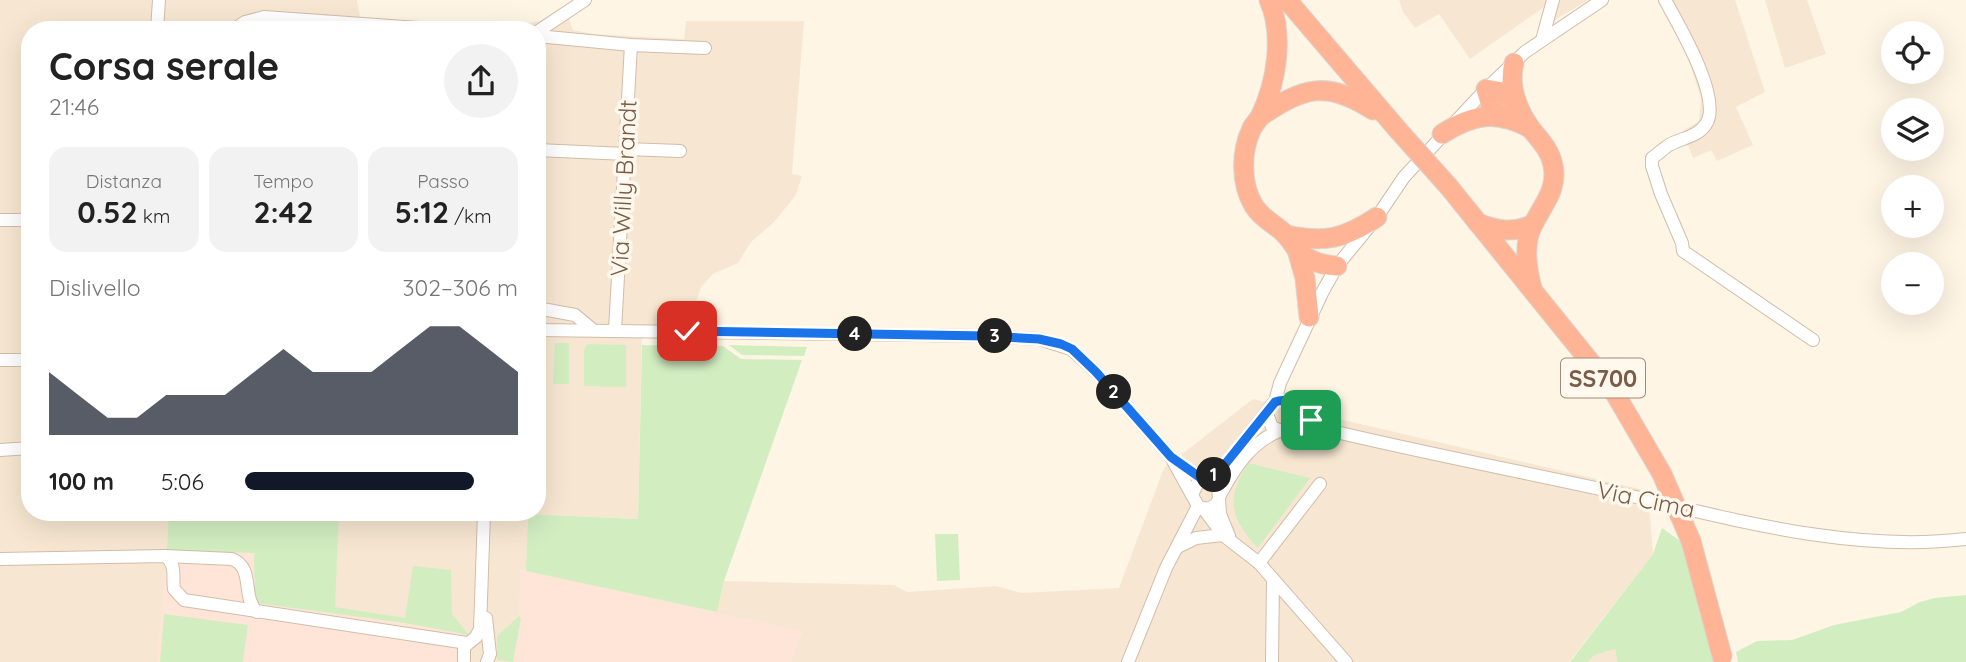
<!DOCTYPE html>
<html lang="it">
<head>
<meta charset="utf-8">
<style>
  body { margin:0; font-family:Quicksand,sans-serif; background:#f2f2f2; color:#222; height:100vh; display:flex; flex-direction:column; font-size:26px; white-space:nowrap }
  * { box-sizing:border-box; margin:0 }
  p { font-size:23px; color:#767676 }
  .icon { flex:none; width:38px; height:38px; fill:none; stroke:currentColor; stroke-width:2; stroke-linecap:round; stroke-linejoin:round }
  .map { position:relative; flex:1; overflow:hidden }
  .drawer { position:absolute; left:21px; top:21px; width:525px; height:500px; display:flex; flex-direction:column; background:#fff; border-radius:28px; box-shadow:0 7px 28px #0002 }
  .drawer>* { flex:none }
  .buttons { position:absolute; left:1881px; top:21px; display:grid; gap:14px }
  .buttons a { display:grid; place-items:center; width:63px; height:63px; border-radius:50%; background:#fff; box-shadow:0 7px 28px #0002; font-size:35px }
  .pin { position:absolute; display:grid; place-items:center; width:60px; height:60px; color:#fff; margin:-30px; border-radius:14px; box-shadow:0 4px 10px #0006 }
  .km { position:absolute; width:35px; height:35px; margin:-18px; border-radius:50%; background:#222; color:#fff; font-size:19px; line-height:35px; text-align:center }
  .round { display:grid; place-items:center; flex:none; width:74px; height:74px; border-radius:37px; background:#f2f2f2 }
  .head { display:flex; align-items:center; justify-content:space-between; height:119px; padding:0 28px }
  h1 { font-size:38px; font-weight:700; line-height:52px }
  .metrics { display:grid; grid-template-columns:repeat(3,1fr); gap:10px; height:119px; padding:7px 28px }
  .metrics div { display:grid; align-content:center; border-radius:18px; background:#f2f2f2; text-align:center }
  .metrics b { font-size:30px; font-weight:700 }
  .metrics small { font-size:19px; font-weight:400 }
  .metrics p { font-size:19px }
  .chart { height:196px; padding:14px 28px }
  .chart p { display:flex; justify-content:space-between }
  .chart svg { width:100%; height:126px; margin-top:7px; fill:#111827; opacity:.7 }
  ul { padding:0 28px; list-style:none; font-size:23px }
  li { display:grid; grid-template-columns:112px 84px 1fr; align-items:center; height:52px }
  li i { height:18px; border-radius:9px; background:#111827 }
  .map>svg:first-child { display:block }
</style>
</head>
<body>
<div class="map">
<svg width="1966" height="662" viewBox="0 0 1966 662">
  <rect width="100%" height="100%" fill="#fef5e5"/>
  <g fill="#f7e7d2" fill-rule="evenodd">
    <path d="M0 0H357L360 18 499 29 540 21 558 9 572 10 569 19 573 30 593 34 684 39 686 21H804L792 174 802 176 796 195 774 222 751 242 738 263 713 274 701 287 693 312 691 332 642 331 638 519 528 514 527 571 717 612 724 581 894 585 907 592 996 586 1022 593 1119 588 1164 468 1253 399 1648 491 1653 554 1569 662H0ZM30 30H537V513H30Z"/>
    <path d="M1399 0H1588L1558 18 1539 35 1544 7 1470 59 1439 14 1415 28 1403 12Z"/>
    <path d="M1662 0H1735L1765 92 1736 107 1753 145 1717 161 1711 150 1693 158 1683 131 1699 121 1701 98 1681 37Z"/>
    <path d="M1765 0H1807L1826 54 1785 68Z"/>
    <path d="M1615 649 1617 662H1587L1595 655Z"/>
  </g>
  <g fill="#ffe5d8">
    <path d="M167 550 254 553 255 602 405 623 469 635 462 641 457 662H157Z"/>
    <path d="M520 570 531 572 803 631 791 662H497V636L519 615Z"/>
  </g>
  <g fill="#d2eec1">
    <path d="M555 343H569V384H553Z"/>
    <path d="M590 344 626 345V387L584 386V350L586 345Z"/>
    <path d="M642 345 723 346 741 359 802 360 724 581 717 612 526 571 528 514 638 519Z"/>
    <path d="M729 345 807 347 804 356 742 355Z"/>
    <path d="M1249 463 1310 478 1258 548C1230 519 1225 497 1249 463Z"/>
    <path d="M169 513H339L335 607 405 618 413 566 451 570 452 614 469 635 405 623 255 603 254 553 167 550Z"/>
    <path d="M1662 528 1683 543 1702 608 1713 662H1617L1615 649 1595 655 1587 662H1570L1653 554Z"/>
    <path d="M935 534H958L960 580 937 581Z"/>
    <path d="M1966 595V662H1738L1736 652 1757 641 1792 640 1834 625 1901 612 1920 602 1935 598Z"/>
    <path d="M164 614 248 625 243 662H160Z"/>
    <path d="M519 616 521 618 513 662 497 660V636Z"/>
  </g>
  <g fill="none" stroke-linecap="round" stroke-linejoin="round">
    <g stroke="#d1bda9" stroke-width="14">
      <g id="minor">
        <path d="M1665 0C1678 24 1723 99 1706 124 1698 137 1681 138 1669 145 1663 149 1658 154 1652 158V166L1661 194 1682 243 1683 251 1813 340"/>
        <path d="M157 30 159 0"/>
        <path d="M233 30 245 22 264 17 447 30"/>
        <path d="M537 32 585 0"/>
        <path d="M537 36 631 45 705 48"/>
        <path d="M1542 40 1553 0"/>
        <path d="M626 149 680 151"/>
        <path d="M537 150 626 154"/>
        <path d="M0 220H30"/>
        <path d="M537 308 575 315 593 330"/>
        <path d="M537 330 986 336 1039 339 1071 349 1096 372 1171 457 1192 495"/>
        <path d="M615 330 631 45"/>
        <path d="M0 360H30"/>
        <path d="M1275 402 1280 383 1323 291 1337 266 1377 217 1404 177 1486 89 1525 52 1602 0"/>
        <path d="M1291 402C1280 397 1270 402 1267 414L1272 427 1284 432C1296 429 1301 421 1298 410"/>
        <path d="M1296 426 1328 430C1423 453 1519 471 1614 492 1729 518 1848 553 1966 539"/>
        <path d="M0 450 30 448"/>
        <path d="M1175 460 1205 481 1211 482 1218 487 1219 499C1215 508 1207 511 1198 506L1192 495 1197 484 1205 481"/>
        <path d="M1208 481 1222 468 1268 410"/>
        <path d="M1220 495C1234 469 1250 443 1279 431"/>
        <path d="M1219 499 1220 514 1229 536"/>
        <path d="M1203 508 1223 535 1259 563 1346 662"/>
        <path d="M1178 547 1196 538 1223 535"/>
        <path d="M165 556C177 565 172 576 174 589L184 600 467 643"/>
        <path d="M0 559 165 556 232 559C255 568 241 596 257 612"/>
        <path d="M1259 563 1320 484"/>
        <path d="M486 618 490 654 487 662"/>
        <path d="M464 660V647L476 637 480 629 484 513"/>
        <path d="M1128 662 1166 568 1198 506"/>
        <path d="M1272 662 1273 579"/>
      </g>
    </g>
    <g stroke="#dcd4cf" stroke-width="21">
      <g id="highway">
        <path d="M1269 0C1284 34 1277 81 1261 115 1259 119 1255 123 1252 128 1241 151 1240 183 1254 206 1262 219 1275 224 1285 234 1289 238 1292 243 1295 247 1306 261 1321 265 1337 266"/>
        <path d="M1287 0 1398 130"/>
        <path d="M1514 63C1508 87 1517 109 1531 129 1540 140 1550 150 1553 165 1558 190 1543 204 1533 225 1523 243 1527 269 1532 288"/>
        <path d="M1261 116C1304 87 1327 80 1373 110"/>
        <path d="M1505 118 1492 109 1486 89 1502 92 1517 103"/>
        <path d="M1442 134C1473 114 1496 110 1530 128"/>
        <path d="M1449 187 1613 390 1662 474"/>
        <path d="M1478 223C1497 231 1513 233 1532 225"/>
        <path d="M1286 235C1325 243 1344 239 1377 217"/>
        <path d="M1297 250 1305 278 1309 317"/>
        <path d="M1691 541 1722 656"/>
      </g>
    </g>
    <use href="#minor" stroke="#fff" stroke-width="12"/>
    <use href="#highway" stroke="#ffb495" stroke-width="19"/>
    <g stroke="#dcd4cf" stroke-width="21" stroke-linecap="butt">
      <g id="highway-bridge">
        <path d="M1398 130 1449 187"/>
        <path d="M1662 474 1691 541"/>
      </g>
    </g>
    <use href="#highway-bridge" stroke="#ffb495" stroke-width="19"/>
  </g>
  <g fill="none" stroke-linecap="round" stroke-linejoin="round">
    <g stroke="#fff" stroke-width="14">
      <path id="route" d="M687 331 986 336 1039 339 1061 344 1072 349 1096 372 1171 457 1205 481H1208L1222 468 1275 402C1292 396 1299 410 1311 420"/>
    </g>
    <use href="#route" stroke="#1a73e8" stroke-width="9"/>
  </g>
  <g text-anchor="middle" dominant-baseline="central" stroke-width="7" stroke-linejoin="round" paint-order="stroke">
    <rect fill="#fff8ed" stroke="#a28a79" stroke-width="2" x="1561" y="358.5" width="84" height="39" rx="5"/>
    <g font-size="23" font-weight="bold" fill="#7a5b47">
      <text x="1603" y="378">SS700</text>
    </g>
    <g font-size="24" fill="#7a5b47" stroke="#fff8ed">
      <text transform="translate(623 188) rotate(-87)">Via Willy Brandt</text>
      <text transform="translate(1646 499) rotate(12)">Via Cima</text>
    </g>
  </g>
</svg>
<div class="buttons">
<a><svg class="icon" aria-label="locate" viewBox="0 0 24 24"><circle cx="12" cy="12" r="6"/><path d="M12 2v4M12 18v4M2 12h4M18 12h4"/></svg></a>
<a><svg class="icon" aria-label="layers" viewBox="0 0 24 24"><path d="M12 4l9 5-9 5-9-5zM3 14l9 5 9-5"/></svg></a>
<a>+</a>
<a>−</a>
</div>
<div class="pin" style="left:1311px;top:420px;background:#1e9e55"><svg class="icon" aria-label="arrive" viewBox="0 0 24 24"><path d="M6 21V4h12l-3 4 3 4H6"/></svg></div>
<div class="pin" style="left:687px;top:331px;background:#d93025"><svg class="icon" aria-label="check" viewBox="0 0 24 24"><path d="M5 12l5 5 9-10"/></svg></div>
<b class="km" style="left:1214px;top:475px">1</b>
<b class="km" style="left:1114px;top:392px">2</b>
<b class="km" style="left:995px;top:336px">3</b>
<b class="km" style="left:855px;top:334px">4</b>
<section class="drawer">
<div class="head"><div><h1>Corsa serale</h1><p>21:46</p></div><a class="round"><svg class="icon" aria-label="share" viewBox="0 0 24 24"><path d="M12 15V3M7 8l5-5 5 5M5 13v7h14v-7"/></svg></a></div>
<div class="metrics">
<div><p>Distanza</p><b>0.52<small> km</small></b></div>
<div><p>Tempo</p><b>2:42</b></div>
<div><p>Passo</p><b>5:12<small> /km</small></b></div>
</div>
<div class="chart"><p><span>Dislivello</span>302–306 m</p>
<svg viewBox="0 0 160 44" preserveAspectRatio="none"><path d="M0 44V22L10 30L20 38L30 38L40 30L50 30L60 30L70 22L80 14L90 22L100 22L110 22L120 14L130 6L140 6L150 14L160 22V44z"/></svg>
</div>
<ul>
<li><b>100 m</b>5:06<i style="width:84%"></i></li>
</ul>
</section>
</div>
</body>
</html>
